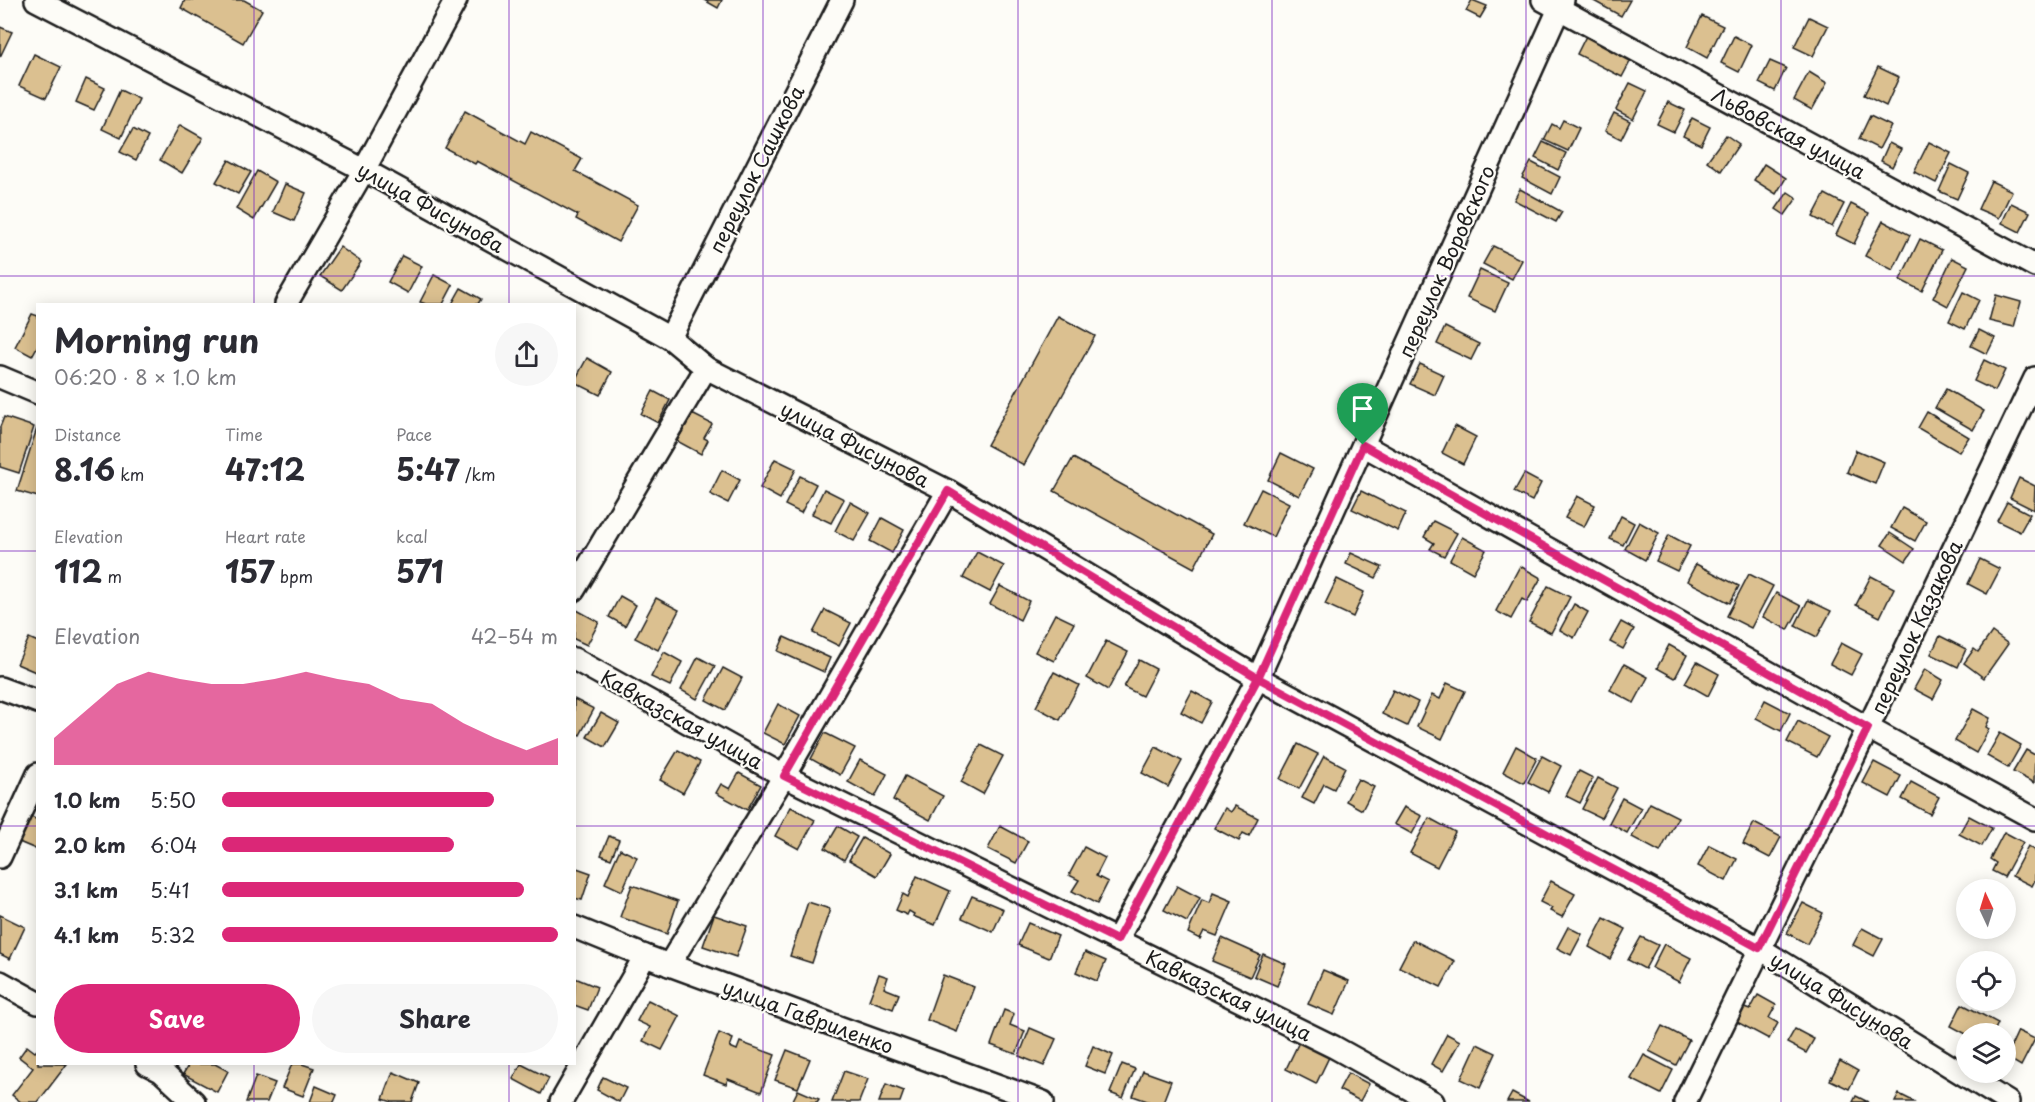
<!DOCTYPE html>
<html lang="en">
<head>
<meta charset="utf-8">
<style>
  body { margin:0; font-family:"Playpen Sans",sans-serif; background:#f7f7f7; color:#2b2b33; height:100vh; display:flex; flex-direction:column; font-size:22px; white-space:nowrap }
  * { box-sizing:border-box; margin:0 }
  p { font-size:20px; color:#7c7c81 }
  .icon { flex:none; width:33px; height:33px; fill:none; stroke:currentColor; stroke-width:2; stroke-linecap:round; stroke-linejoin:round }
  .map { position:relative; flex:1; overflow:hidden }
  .drawer { position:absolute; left:36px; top:303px; width:540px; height:762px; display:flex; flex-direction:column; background:#fff; border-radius:0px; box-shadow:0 3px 15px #0003 }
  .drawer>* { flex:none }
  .needle { width:39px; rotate:356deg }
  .tools { position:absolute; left:1956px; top:879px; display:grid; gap:12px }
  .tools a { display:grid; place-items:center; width:60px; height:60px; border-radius:50%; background:#fff; box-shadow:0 3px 15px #0003; font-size:30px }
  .pin { position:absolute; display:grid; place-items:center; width:51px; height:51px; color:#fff; margin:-62px -26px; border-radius:50% 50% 50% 0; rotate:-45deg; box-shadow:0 0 6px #0007 }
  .pin .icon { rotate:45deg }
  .round { display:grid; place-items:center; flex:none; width:63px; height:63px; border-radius:32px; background:#f7f7f7 }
  .overview { display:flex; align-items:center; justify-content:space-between; height:102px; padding:0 18px }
  h1 { font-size:33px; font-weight:700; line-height:45px }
  .figures { display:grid; grid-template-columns:repeat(3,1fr); gap:9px; height:102px; padding:6px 18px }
  .figures div { display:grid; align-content:center }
  .figures b { font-size:30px; font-weight:700 }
  .figures small { font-size:16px; font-weight:400 }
  .figures p { font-size:16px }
  .chart { height:168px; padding:12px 18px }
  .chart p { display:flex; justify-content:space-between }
  .chart svg { width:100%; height:108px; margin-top:6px; fill:#db2777; opacity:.7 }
  .action { display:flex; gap:12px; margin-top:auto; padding:12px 18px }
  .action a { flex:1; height:69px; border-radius:36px; background:#db2777; color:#fff; font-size:24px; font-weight:700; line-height:69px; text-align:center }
  .action a+a { background:#f7f7f7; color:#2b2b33 }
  ul { padding:0 18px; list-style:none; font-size:20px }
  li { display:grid; grid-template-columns:96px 72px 1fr; align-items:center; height:45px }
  li i { height:15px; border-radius:8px; background:#db2777 }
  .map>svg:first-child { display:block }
</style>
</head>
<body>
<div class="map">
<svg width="2035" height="1102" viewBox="0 0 2035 1102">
  <rect width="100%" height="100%" fill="#fdfcf7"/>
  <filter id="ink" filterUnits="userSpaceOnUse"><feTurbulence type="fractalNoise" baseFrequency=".0167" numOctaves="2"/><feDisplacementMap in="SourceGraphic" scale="12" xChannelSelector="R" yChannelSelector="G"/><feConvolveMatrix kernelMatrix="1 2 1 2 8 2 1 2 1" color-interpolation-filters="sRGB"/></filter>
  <g filter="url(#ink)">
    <g fill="#dbc090" stroke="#1c1c1c" stroke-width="1.5">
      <path d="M185 0H244L262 10 243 43 181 8Z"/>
      <path d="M704 0H722L718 8Z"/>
      <path d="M1472 0 1487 6 1480 18 1466 11Z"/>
      <path d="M1592 0H1630L1621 16Z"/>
      <path d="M1702 16 1723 26 1707 58 1687 47Z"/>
      <path d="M1809 17 1828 26 1813 56 1794 47Z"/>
      <path d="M0 27 12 32 0 57Z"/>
      <path d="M1586 36 1631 60 1622 77 1577 54Z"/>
      <path d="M1734 36 1752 45 1739 72 1721 63Z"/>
      <path d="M34 54 61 67 46 98 19 86Z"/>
      <path d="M1770 61 1786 68 1775 91 1759 83Z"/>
      <path d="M1878 67 1899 77 1886 106 1864 95Z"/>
      <path d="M1809 72 1827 83 1812 110 1794 100Z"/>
      <path d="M86 79 105 88 94 110 76 102Z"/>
      <path d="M1630 83 1647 91 1633 119 1616 110Z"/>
      <path d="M120 90 139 99 121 138 102 129Z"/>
      <path d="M1668 102 1685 110 1674 132 1657 124Z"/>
      <path d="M465 111 525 144 531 132 582 159 575 171 638 205 618 242 576 219 578 215 477 161 475 164 445 148Z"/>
      <path d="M1614 113 1630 121 1621 139 1605 131Z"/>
      <path d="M1870 116 1891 126 1879 149 1859 139Z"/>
      <path d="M1692 118 1710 127 1701 145 1683 136Z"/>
      <path d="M1563 120 1579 128 1568 151 1544 140 1552 124 1559 128Z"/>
      <path d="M180 125 203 138 182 173 160 160Z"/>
      <path d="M133 129 148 137 136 160 120 152Z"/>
      <path d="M1726 135 1739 144 1721 171 1707 161Z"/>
      <path d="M1543 142 1566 153 1558 170 1535 158Z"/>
      <path d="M1929 142 1951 153 1936 183 1914 172Z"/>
      <path d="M1889 143 1901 149 1892 167 1881 161Z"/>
      <path d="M229 160 251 172 238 194 216 182Z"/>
      <path d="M1531 162 1560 177 1552 194 1522 178Z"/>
      <path d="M1764 164 1786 178 1776 194 1754 180Z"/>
      <path d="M1951 164 1969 173 1957 199 1939 191Z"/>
      <path d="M257 171 276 182 254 220 236 209Z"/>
      <path d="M1991 181 2012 191 1999 218 1978 209Z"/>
      <path d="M285 184 306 193 294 221 273 212Z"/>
      <path d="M1520 189 1562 212 1556 222 1514 200Z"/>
      <path d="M1788 192 1797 198 1785 215 1776 209Z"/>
      <path d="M1825 194 1844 204 1832 227 1813 217Z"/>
      <path d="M2011 203 2030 212 2020 232 2002 223Z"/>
      <path d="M1851 204 1869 213 1854 244 1836 235Z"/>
      <path d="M1883 221 1910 235 1893 270 1865 256Z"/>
      <path d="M1920 239 1942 250 1922 291 1900 280Z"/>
      <path d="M1493 246 1522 260 1512 279 1483 264Z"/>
      <path d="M340 247 361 262 342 290 320 276Z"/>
      <path d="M402 256 422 266 408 293 388 282Z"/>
      <path d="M1952 258 1968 266 1948 306 1933 298Z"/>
      <path d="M1480 270 1508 283 1495 311 1467 298Z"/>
      <path d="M434 275 453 285 443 304H426L420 302Z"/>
      <path d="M461 288 481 299 478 304H452Z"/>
      <path d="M1963 292 1979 300 1965 329 1949 321Z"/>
      <path d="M1996 295 2021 302 2014 327 1989 321Z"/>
      <path d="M32 314 38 316V345L32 356 15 347Z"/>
      <path d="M1058 316 1095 336 1024 465 987 445Z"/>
      <path d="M1445 327 1479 344 1471 360 1437 344Z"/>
      <path d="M1979 330 1995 338 1987 354 1971 346Z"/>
      <path d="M587 358 612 372 600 395 574 382Z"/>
      <path d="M1984 360 2005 370 1995 391 1974 381Z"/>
      <path d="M1420 364 1444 375 1435 395 1410 384Z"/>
      <path d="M1946 389 1984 411 1973 430 1935 408Z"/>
      <path d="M653 391 670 400 658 423 641 414Z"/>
      <path d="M1927 412 1969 437 1959 452 1918 428Z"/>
      <path d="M692 414 712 424 704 438 708 440 701 454 677 441Z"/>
      <path d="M4 417 34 427 19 473 0 467V427Z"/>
      <path d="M1455 426 1476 437 1463 464 1442 453Z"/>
      <path d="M37 428H38V497L17 491Z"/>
      <path d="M1856 450 1884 462 1875 484 1847 472Z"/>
      <path d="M1281 453 1313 469 1299 496 1268 480Z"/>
      <path d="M1073 458 1212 534 1194 568 1054 491Z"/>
      <path d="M775 459 796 469 780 499 760 488Z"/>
      <path d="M722 470 740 480 728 503 710 494Z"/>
      <path d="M1524 474 1541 483 1532 501 1514 492Z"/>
      <path d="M800 476 816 484 801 513 785 505Z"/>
      <path d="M2019 478 2035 486 2034 510 2010 498Z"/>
      <path d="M824 489 844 499 831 523 812 514Z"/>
      <path d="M1261 489 1289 503 1273 537 1244 523Z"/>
      <path d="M1361 491 1406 513 1398 531 1352 509Z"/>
      <path d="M1577 496 1595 505 1584 527 1565 518Z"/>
      <path d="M850 502 870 513 854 541 835 531Z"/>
      <path d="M2007 502 2030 514 2020 532 1997 521Z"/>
      <path d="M1902 508 1926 521 1915 541 1891 528Z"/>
      <path d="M1621 516 1634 523 1623 545 1610 539Z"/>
      <path d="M882 518 904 530 892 553 870 541Z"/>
      <path d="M1433 521 1457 533 1444 556 1430 549 1434 543 1424 537Z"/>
      <path d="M1639 522 1659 533 1645 560 1625 549Z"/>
      <path d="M1890 533 1914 549 1906 561 1882 545Z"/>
      <path d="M1669 535 1690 546 1677 571 1656 561Z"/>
      <path d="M1462 537 1486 550 1473 573 1450 560Z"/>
      <path d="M977 552 1004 566 990 592 963 578Z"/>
      <path d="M1351 553 1382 567 1376 578 1346 564Z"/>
      <path d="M1980 559 2000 569 1987 594 1968 584Z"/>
      <path d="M1696 564 1739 586 1730 603 1687 581Z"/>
      <path d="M1520 566 1541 578 1527 602 1522 599 1511 619 1496 611Z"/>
      <path d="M1749 574 1773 586 1751 628 1727 616Z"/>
      <path d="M1871 576 1894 588 1880 617 1856 605Z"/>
      <path d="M1337 579 1364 592 1353 617 1325 604Z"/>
      <path d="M1000 586 1029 601 1020 620 990 604Z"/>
      <path d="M1548 586 1570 597 1551 633 1529 622Z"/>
      <path d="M1776 593 1801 606 1788 630 1763 617Z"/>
      <path d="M620 596 636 605 625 626 609 617Z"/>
      <path d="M656 598 679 610 658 650 635 638Z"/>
      <path d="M1808 600 1831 611 1817 637 1795 626Z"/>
      <path d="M1574 604 1588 612 1574 638 1560 630Z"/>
      <path d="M575 609 599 622 587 645 574 639Z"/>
      <path d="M825 610 851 623 839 646 813 633Z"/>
      <path d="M1055 614 1074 623 1054 661 1035 652Z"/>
      <path d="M1621 622 1634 629 1623 649 1610 642Z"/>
      <path d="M1992 632 2008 644 1984 678 1964 663 1974 649 1978 652Z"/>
      <path d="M1940 636 1966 649 1958 667 1931 654Z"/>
      <path d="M784 637 830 658 824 672 778 651Z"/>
      <path d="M29 638 38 642V673L17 664Z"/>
      <path d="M1106 641 1128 652 1108 690 1087 678Z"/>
      <path d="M1841 643 1862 654 1851 675 1830 664Z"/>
      <path d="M1669 645 1687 655 1675 678 1657 668Z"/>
      <path d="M664 652 682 662 670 686 651 677Z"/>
      <path d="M698 657 715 666 697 699 681 690Z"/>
      <path d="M1139 660 1156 669 1142 696 1124 687Z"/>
      <path d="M1697 662 1719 674 1708 696 1685 683Z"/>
      <path d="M1624 664 1648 677 1634 703 1610 690Z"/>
      <path d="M723 668 742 678 725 710 706 700Z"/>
      <path d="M1925 669 1943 680 1933 699 1914 689Z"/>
      <path d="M1054 672 1079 685 1060 720 1036 707Z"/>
      <path d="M1447 683 1465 691 1442 739 1417 727 1432 695 1440 699Z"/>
      <path d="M1393 690 1418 702 1407 726 1382 714Z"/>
      <path d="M1192 691 1212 702 1201 723 1181 712Z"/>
      <path d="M574 699 594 709 580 735 574 732Z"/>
      <path d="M1765 700 1790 713 1781 731 1756 718Z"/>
      <path d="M778 704 800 716 785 744 763 733Z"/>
      <path d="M1973 709 1990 718 1986 727 1989 729 1976 753 1955 741Z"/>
      <path d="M601 713 619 723 605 747 587 737Z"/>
      <path d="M1798 721 1828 737 1817 757 1787 742Z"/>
      <path d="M825 733 855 748 840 775 811 759Z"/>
      <path d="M2000 733 2021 745 2008 768 1987 756Z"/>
      <path d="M1298 744 1318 754 1299 789 1280 779Z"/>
      <path d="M981 745 1003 756 983 794 961 782Z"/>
      <path d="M1516 746 1537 758 1524 783 1503 772Z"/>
      <path d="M1156 747 1182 761 1168 787 1142 773Z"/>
      <path d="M678 750 700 762 683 793 660 780Z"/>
      <path d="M2026 750 2035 755 2034 783 2013 772Z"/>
      <path d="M1324 756 1345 767 1334 789 1324 784 1314 804 1302 798Z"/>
      <path d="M1542 756 1561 766 1548 792 1528 782Z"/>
      <path d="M860 760 887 774 875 797 848 782Z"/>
      <path d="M1874 762 1901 776 1890 797 1863 783Z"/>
      <path d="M1579 771 1593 778 1580 803 1566 796Z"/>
      <path d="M739 773 761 785 747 810 716 793 721 784 730 789Z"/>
      <path d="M905 776 943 796 930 820 893 800Z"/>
      <path d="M1598 778 1617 788 1601 818 1582 809Z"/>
      <path d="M1358 779 1374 787 1362 810 1346 801Z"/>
      <path d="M1911 782 1939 797 1930 814 1902 799Z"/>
      <path d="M1622 798 1641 808 1627 833 1609 823Z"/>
      <path d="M1650 803 1678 817 1660 852 1632 837Z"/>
      <path d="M1235 806 1258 818 1249 836 1243 833 1239 841 1214 828 1225 808 1231 812Z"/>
      <path d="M791 807 815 820 799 849 775 836Z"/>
      <path d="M1404 807 1422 816 1412 834 1394 824Z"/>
      <path d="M1969 816 1992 828 1982 846 1959 834Z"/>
      <path d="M31 817 38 820V850L19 842Z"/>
      <path d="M1429 818 1455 832 1437 867 1410 853Z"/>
      <path d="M1754 823 1781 837 1770 858 1743 844Z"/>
      <path d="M838 826 857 837 844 860 825 848Z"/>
      <path d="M1000 826 1028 841 1016 863 988 849Z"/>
      <path d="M2004 832 2023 842 2004 877 1992 871 1996 863 1990 859Z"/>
      <path d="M609 836 619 840 611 859 601 855Z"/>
      <path d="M862 838 890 854 877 876 849 860Z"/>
      <path d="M1709 845 1737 859 1726 881 1698 866Z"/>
      <path d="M2028 846 2035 850V880L2032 886 2012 876Z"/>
      <path d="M1084 847 1105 858 1096 876 1108 882 1097 904 1072 891 1079 880 1069 875Z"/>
      <path d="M620 849 637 857 622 891 605 883Z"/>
      <path d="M574 867 591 873 582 900 574 898Z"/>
      <path d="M917 876 950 891 935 925 913 916 914 914 909 911 907 915 896 910 903 894 908 897Z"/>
      <path d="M1551 881 1575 894 1562 917 1550 911 1552 908 1540 902Z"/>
      <path d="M632 885 678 901 667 934 620 917Z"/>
      <path d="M1177 886 1200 898 1187 922 1164 910Z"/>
      <path d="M1213 893 1232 901 1217 936 1204 931 1200 939 1188 933 1202 900 1209 903Z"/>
      <path d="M972 896 1003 909 993 932 962 918Z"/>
      <path d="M808 902 830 909 812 963 790 956Z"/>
      <path d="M1803 903 1823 913 1807 944 1787 933Z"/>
      <path d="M0 915 25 927 10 959 0 954Z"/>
      <path d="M714 915 747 926 736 957 703 946Z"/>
      <path d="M1604 918 1626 929 1610 959 1589 947Z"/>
      <path d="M1028 923 1058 936 1049 958 1018 945Z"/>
      <path d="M1568 927 1582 934 1571 955 1557 948Z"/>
      <path d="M1862 928 1883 939 1874 956 1853 945Z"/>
      <path d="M1641 937 1658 945 1645 969 1628 960Z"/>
      <path d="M1222 938 1260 955 1250 977 1212 961Z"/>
      <path d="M1413 940 1455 961 1441 987 1399 967Z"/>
      <path d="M1664 944 1691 958 1679 982 1652 968Z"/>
      <path d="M1085 952 1106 961 1097 981 1076 972Z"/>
      <path d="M1263 954 1286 964 1277 986 1254 976Z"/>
      <path d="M1323 970 1349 981 1334 1015 1308 1004Z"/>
      <path d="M879 974 888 977 884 988 899 994 893 1009 869 1000Z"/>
      <path d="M943 975 974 987 957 1032 927 1020Z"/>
      <path d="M575 978 597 987 588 1010 574 1005Z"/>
      <path d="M1758 995 1776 1005 1769 1018 1778 1023 1769 1039 1737 1022 1744 1008 1750 1010Z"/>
      <path d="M648 1000 680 1016 662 1050 643 1041 650 1027 637 1021Z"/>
      <path d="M1962 1004 1998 1023 1993 1034H1966L1951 1026Z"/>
      <path d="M1004 1010 1014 1014 1010 1025 1025 1031 1016 1054 991 1045Z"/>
      <path d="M1662 1026 1689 1040 1676 1065 1649 1051Z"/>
      <path d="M1030 1028 1056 1039 1044 1066 1019 1056Z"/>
      <path d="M1795 1029 1814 1039 1806 1053 1787 1043Z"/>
      <path d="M2018 1031 2035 1039 2021 1066 2006 1057Z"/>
      <path d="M719 1033 733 1039 730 1047 737 1050 740 1042 775 1055 761 1092 728 1079 726 1084 703 1075Z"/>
      <path d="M1447 1034 1460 1041 1443 1071 1431 1064Z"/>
      <path d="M1301 1038 1331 1053 1316 1084 1286 1069Z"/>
      <path d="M1477 1044 1496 1053 1480 1088 1461 1079Z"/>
      <path d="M27 1046 35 1052 38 1049V1064H67L38 1102H21L12 1095 33 1068 19 1057Z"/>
      <path d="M1093 1046 1113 1055 1105 1074 1085 1066Z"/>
      <path d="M787 1050 810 1059 798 1088 775 1080Z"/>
      <path d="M1644 1055 1673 1070 1661 1094 1631 1079Z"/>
      <path d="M1840 1061 1858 1071 1849 1089 1830 1080Z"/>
      <path d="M189 1064H215L228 1071 217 1092 183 1074Z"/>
      <path d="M292 1064H302L314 1068 303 1096 282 1088Z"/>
      <path d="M521 1064 549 1078 541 1094 513 1079Z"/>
      <path d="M1122 1064 1135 1069 1123 1098 1110 1093Z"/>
      <path d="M844 1071 868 1079 859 1102H832Z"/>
      <path d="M1143 1071 1171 1081 1163 1102H1150L1133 1096Z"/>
      <path d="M393 1072 419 1083 412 1102H392L383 1099Z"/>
      <path d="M1348 1073 1369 1084 1360 1101 1339 1090Z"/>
      <path d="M256 1076 275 1083 267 1102H246Z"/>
      <path d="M603 1077 626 1088 619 1102 597 1090Z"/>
      <path d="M886 1084 904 1091 900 1102H879Z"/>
      <path d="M316 1086 337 1095 334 1102H310Z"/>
      <path d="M798 1090 819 1099 817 1102H792Z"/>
      <path d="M1512 1093 1529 1102H1507Z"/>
      <path d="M1899 1094 1915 1102H1895Z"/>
      <path d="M1856 1096 1868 1102H1853Z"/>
    </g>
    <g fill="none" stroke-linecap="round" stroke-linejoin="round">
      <g stroke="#1c1c1c" stroke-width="26">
        <g id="street">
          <path d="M36 0 364 170 670 338 706 368 948 491 1258 678 1759 948 2008 1102"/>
          <path d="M1543 0 2035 266"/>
          <path d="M286 304 364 170 456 0"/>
          <path d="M670 338 842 0"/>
          <path d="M0 377 38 393"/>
          <path d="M1363 445 1868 728 2035 819"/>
          <path d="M574 590 706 368"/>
          <path d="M574 659 784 776 1334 1047 1433 1102"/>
          <path d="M0 688 38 702"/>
          <path d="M0 857 38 774"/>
          <path d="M574 927 645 956 1043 1102"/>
          <path d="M1117 940 1258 678 1563 0"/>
          <path d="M669 965 784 776 948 491"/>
          <path d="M0 982 38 1003"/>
          <path d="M147 1064 161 1071 194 1102"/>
          <path d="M561 1102 645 956"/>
          <path d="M1685 1102 1868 728 2035 378"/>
        </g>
      </g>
      <use href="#street" stroke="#fdfcf7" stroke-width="21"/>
    </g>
  </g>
  <g fill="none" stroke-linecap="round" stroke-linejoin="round" filter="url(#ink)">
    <g stroke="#fff" stroke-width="12">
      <path id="route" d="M1363 445 1258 678 1117 940 784 776 948 491 1258 678 1759 948 1868 728 1363 445"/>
    </g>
    <use href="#route" stroke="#db2777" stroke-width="8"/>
  </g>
  <path fill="none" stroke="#7b2cbf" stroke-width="1.5" stroke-opacity="0.55" d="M254 0V304M509 0V304M763 0V1102M1018 0V1102M1272 0V1102M1526 0V1102M1781 0V1102M0 276H2035M0 551H38M574 551H2035M0 826H38M574 826H2035M254 1064V1102M509 1064V1102"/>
  <g text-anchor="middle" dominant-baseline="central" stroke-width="4.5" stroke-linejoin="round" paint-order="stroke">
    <g font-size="20" fill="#1c1c1c" stroke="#fdfcf7">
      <text transform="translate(1789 133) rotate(28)">Львовская улица</text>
      <text transform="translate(756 169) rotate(-63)">переулок Сашкова</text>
      <text transform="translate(431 207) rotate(29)">улица Фисунова</text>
      <text transform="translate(1446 261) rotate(-66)">переулок Воровского</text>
      <text transform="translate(855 444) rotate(27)">улица Фисунова</text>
      <text transform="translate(1916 627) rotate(-65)">переулок Казакова</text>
      <text transform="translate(682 719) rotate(29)">Кавказская улица</text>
      <text transform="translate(1229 995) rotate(26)">Кавказская улица</text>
      <text transform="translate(1842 1000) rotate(32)">улица Фисунова</text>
      <text transform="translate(808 1016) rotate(20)">улица Гавриленко</text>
    </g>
  </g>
</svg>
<div class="tools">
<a><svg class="needle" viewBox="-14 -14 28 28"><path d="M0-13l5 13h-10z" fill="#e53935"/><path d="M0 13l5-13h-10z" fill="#7c7c81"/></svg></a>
<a><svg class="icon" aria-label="locate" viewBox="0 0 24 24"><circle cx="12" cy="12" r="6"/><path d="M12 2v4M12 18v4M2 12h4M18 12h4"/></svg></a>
<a><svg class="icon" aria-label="layers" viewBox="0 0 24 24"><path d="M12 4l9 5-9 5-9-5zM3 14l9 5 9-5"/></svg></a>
</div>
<div class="pin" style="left:1363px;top:445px;background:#1e9e55"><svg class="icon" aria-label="arrive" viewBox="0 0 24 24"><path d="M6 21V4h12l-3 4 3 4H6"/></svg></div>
<section class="drawer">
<div class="overview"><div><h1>Morning run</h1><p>06:20 · 8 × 1.0 km</p></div><a class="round"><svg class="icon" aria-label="share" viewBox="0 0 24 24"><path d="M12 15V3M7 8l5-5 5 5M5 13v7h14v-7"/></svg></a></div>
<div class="figures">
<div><p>Distance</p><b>8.16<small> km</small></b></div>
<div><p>Time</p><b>47:12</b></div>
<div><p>Pace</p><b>5:47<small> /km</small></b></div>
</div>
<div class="figures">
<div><p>Elevation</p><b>112<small> m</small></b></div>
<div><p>Heart rate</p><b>157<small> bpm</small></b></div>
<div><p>kcal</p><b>571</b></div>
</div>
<div class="chart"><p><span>Elevation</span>42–54 m</p>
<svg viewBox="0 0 160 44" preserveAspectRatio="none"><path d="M0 44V33L10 22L20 11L30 6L40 9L50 11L60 11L70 9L80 6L90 9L100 11L110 17L120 19L130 27L140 33L150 38L160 33V44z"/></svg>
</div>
<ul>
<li><b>1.0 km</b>5:50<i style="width:81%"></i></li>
<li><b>2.0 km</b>6:04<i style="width:69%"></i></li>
<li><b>3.1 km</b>5:41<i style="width:90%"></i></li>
<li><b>4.1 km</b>5:32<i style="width:100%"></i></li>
</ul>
<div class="action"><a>Save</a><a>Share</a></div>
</section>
</div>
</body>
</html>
